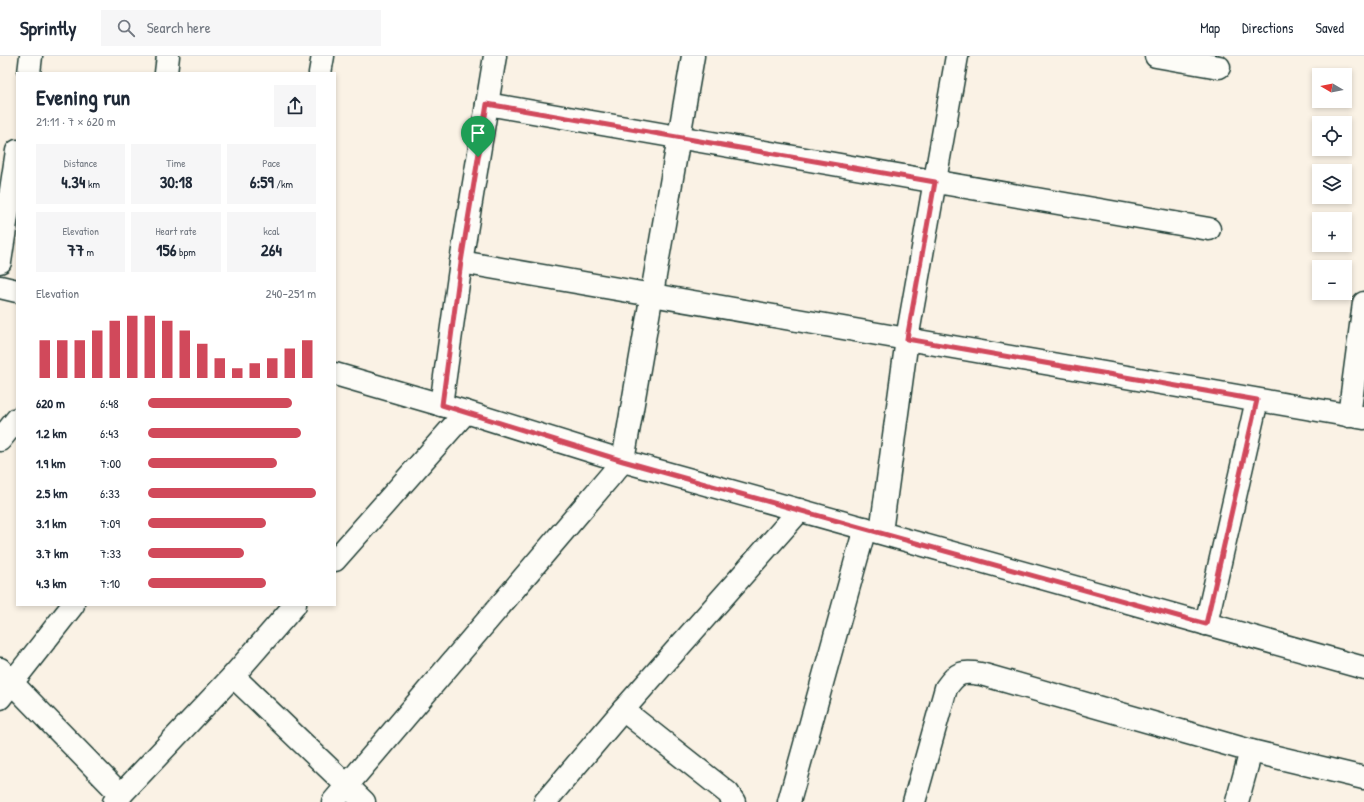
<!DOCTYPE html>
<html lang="en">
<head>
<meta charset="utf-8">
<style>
  body { margin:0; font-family:"Patrick Hand",sans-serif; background:#f6f6f7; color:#1f2937; height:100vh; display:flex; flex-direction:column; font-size:15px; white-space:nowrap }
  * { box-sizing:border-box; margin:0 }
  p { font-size:13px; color:#747a83 }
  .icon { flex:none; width:22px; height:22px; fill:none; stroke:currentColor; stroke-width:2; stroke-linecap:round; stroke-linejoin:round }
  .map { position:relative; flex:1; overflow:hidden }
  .side { position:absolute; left:16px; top:16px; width:320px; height:534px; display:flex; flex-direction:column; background:#fff; border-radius:0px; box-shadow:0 2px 6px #0003 }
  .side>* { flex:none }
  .needle { width:26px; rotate:280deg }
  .buttons { position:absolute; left:1312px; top:12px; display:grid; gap:8px }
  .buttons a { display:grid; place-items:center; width:40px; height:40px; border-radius:0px; background:#fff; box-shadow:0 2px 6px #0003; font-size:20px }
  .pin { position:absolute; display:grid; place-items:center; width:34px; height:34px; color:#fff; margin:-41px -17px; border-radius:50% 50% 50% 0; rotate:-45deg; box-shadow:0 0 4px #0007 }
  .pin .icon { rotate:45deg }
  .round { display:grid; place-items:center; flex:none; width:42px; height:42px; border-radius:0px; background:#f6f6f7 }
  .headline { display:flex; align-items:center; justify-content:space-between; height:68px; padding:0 20px }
  h1 { font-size:22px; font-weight:700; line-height:30px }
  .stats { display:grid; grid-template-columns:repeat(3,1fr); gap:6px; height:68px; padding:4px 20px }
  .stats div { display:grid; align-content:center; border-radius:0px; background:#f6f6f7; text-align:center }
  .stats b { font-size:17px; font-weight:700 }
  .stats small { font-size:11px; font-weight:400 }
  .stats p { font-size:11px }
  .chart { height:112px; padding:8px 20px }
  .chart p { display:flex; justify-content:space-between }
  .chart svg { width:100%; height:72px; margin-top:4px; stroke:#d1495b; stroke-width:6 }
  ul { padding:0 20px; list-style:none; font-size:13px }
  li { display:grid; grid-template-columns:64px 48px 1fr; align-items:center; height:30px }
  li i { height:10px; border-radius:5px; background:#d1495b }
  header { display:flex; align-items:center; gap:24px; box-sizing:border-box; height:56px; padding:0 20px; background:#fff; border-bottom:1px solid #e0e1e3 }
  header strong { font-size:19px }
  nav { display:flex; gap:22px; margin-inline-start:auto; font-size:14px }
  .search { width:280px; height:36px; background:#f6f6f7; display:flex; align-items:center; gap:10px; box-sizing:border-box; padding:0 14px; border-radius:0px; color:#747a83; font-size:15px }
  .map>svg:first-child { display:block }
</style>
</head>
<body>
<header>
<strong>Sprintly</strong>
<div class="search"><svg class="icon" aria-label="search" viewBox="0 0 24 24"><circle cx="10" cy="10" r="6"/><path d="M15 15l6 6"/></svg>Search here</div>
<nav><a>Map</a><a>Directions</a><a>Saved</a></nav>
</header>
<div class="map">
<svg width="1364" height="746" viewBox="0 0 1364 746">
  <rect width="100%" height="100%" fill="#faf2e5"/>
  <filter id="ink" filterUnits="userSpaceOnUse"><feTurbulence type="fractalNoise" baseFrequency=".025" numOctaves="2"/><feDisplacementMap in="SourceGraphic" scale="8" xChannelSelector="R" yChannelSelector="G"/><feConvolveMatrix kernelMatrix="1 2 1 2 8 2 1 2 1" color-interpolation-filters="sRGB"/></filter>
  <g filter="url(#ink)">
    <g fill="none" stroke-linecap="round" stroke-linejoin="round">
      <g stroke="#1f3d34" stroke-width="25">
        <g id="street">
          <path d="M1156 0 1219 11"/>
          <path d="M29 17 31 0"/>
          <path d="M166 17 168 0"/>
          <path d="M320 17 323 0"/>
          <path d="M487 48 1209 173"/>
          <path d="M0 206 17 95"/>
          <path d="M461 206 1364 362"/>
          <path d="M0 231 17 235"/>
          <path d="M335 318 466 356 623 405 1364 612"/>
          <path d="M441 349 461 206 495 0"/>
          <path d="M1349 360 1364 247"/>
          <path d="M0 384 17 363"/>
          <path d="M881 476 907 283 957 0"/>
          <path d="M335 504 466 356"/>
          <path d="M1206 568 1257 344"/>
          <path d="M0 613 12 627 121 739"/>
          <path d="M233 620 364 746"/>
          <path d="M0 642 73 549"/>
          <path d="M623 654 728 737 734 746"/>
          <path d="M114 746 233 620 295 549"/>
          <path d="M333 746 623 405 693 0"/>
          <path d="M545 746 623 654 800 454"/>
          <path d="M789 746 865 472"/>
          <path d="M914 746 946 632C957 616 962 615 981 618L1251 695 1364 722"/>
          <path d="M1237 746 1251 695"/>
        </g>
      </g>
      <use href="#street" stroke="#fdfcf7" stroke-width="22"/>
    </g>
  </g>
  <g fill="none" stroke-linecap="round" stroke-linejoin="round" filter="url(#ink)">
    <g stroke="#fff" stroke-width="8">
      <path id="route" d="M487 48 935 126 907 283 1257 344 1206 568 623 405 442 349 461 206Z"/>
    </g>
    <use href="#route" stroke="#d1495b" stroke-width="5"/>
  </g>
</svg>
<div class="buttons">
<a><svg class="needle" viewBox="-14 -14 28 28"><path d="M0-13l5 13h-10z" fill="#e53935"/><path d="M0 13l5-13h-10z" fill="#747a83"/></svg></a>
<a><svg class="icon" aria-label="locate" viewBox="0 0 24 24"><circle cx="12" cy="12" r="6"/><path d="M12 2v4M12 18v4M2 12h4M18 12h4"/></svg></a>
<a><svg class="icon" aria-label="layers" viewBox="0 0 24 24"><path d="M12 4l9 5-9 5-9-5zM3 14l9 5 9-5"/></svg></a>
<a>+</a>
<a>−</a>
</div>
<div class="pin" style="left:478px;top:101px;background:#1e9e55"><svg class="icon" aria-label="arrive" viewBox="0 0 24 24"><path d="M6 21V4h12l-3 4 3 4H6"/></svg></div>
<section class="side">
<div class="headline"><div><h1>Evening run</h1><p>21:11 · 7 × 620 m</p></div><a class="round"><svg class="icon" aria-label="share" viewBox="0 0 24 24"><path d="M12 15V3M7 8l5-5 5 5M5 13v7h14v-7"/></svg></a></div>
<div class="stats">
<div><p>Distance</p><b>4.34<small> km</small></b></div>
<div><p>Time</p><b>30:18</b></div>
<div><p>Pace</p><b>6:59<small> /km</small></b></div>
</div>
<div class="stats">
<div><p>Elevation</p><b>77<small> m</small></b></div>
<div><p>Heart rate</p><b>156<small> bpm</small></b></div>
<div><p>kcal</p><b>264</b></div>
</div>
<div class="chart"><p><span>Elevation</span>240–251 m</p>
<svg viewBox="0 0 160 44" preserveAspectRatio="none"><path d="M5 44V21M15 44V21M25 44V21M35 44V15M45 44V9M55 44V6M65 44V6M75 44V9M85 44V15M95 44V23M105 44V32M115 44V38M125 44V35M135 44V32M145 44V26M155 44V21"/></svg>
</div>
<ul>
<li><b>620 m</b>6:48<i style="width:86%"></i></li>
<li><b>1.2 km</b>6:43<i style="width:91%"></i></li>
<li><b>1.9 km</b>7:00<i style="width:77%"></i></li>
<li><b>2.5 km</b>6:33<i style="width:100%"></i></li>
<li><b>3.1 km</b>7:09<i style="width:70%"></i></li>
<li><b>3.7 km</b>7:33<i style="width:57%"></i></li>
<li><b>4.3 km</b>7:10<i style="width:70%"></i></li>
</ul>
</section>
</div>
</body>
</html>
